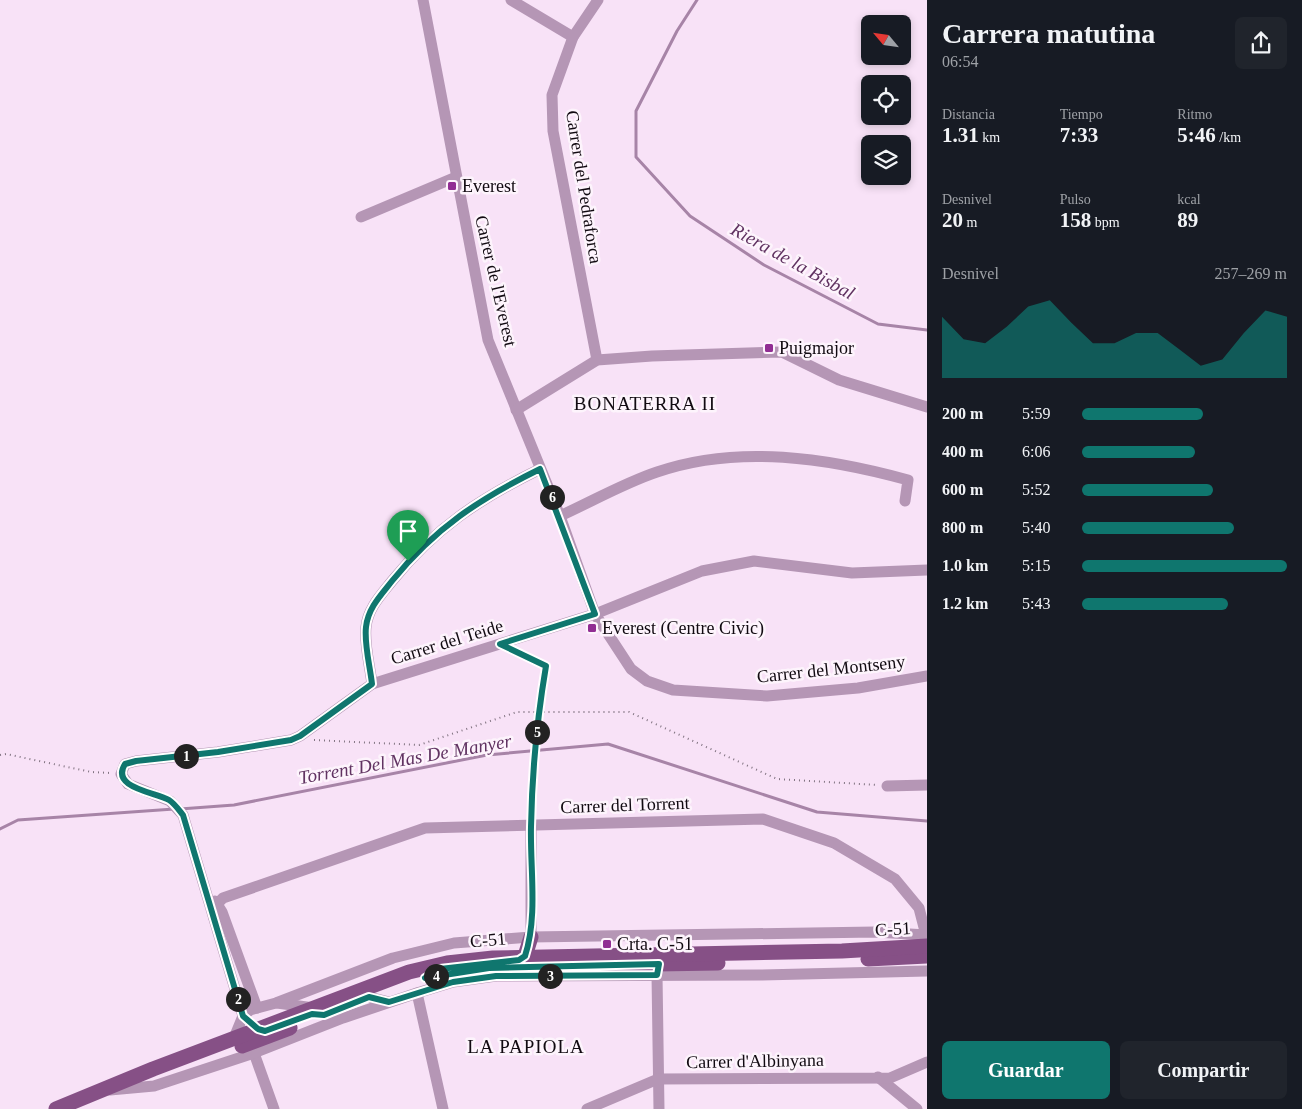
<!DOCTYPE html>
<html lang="es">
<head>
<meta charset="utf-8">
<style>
  body { margin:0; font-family:Georgia,serif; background:#20242c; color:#f1f3f6; height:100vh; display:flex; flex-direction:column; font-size:19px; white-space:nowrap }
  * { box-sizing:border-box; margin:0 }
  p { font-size:16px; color:#9ea1a6 }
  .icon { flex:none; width:28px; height:28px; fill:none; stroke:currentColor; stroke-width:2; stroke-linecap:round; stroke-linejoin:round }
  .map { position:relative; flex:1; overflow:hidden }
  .sheet { display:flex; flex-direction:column; background:#171b24; width:375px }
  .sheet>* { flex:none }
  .needle { width:32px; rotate:299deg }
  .controls { position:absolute; left:861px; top:15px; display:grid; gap:10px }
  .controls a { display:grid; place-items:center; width:50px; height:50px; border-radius:8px; background:#171b24; box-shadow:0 2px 8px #0003; font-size:25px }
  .pin { position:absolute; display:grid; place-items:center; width:42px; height:42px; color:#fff; margin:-51px -21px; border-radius:50% 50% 50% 0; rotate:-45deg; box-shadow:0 0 5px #0007 }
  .pin .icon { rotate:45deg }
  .km { position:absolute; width:25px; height:25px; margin:-12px; border-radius:50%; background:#222; color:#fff; font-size:14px; line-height:25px; text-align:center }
  .round { display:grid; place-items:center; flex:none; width:52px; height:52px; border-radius:8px; background:#20242c }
  .summary { display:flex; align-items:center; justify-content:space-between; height:85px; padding:0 15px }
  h1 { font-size:28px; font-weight:700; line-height:38px }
  .stats { display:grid; grid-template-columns:repeat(3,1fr); gap:8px; height:85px; padding:5px 15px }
  .stats div { display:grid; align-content:center }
  .stats b { font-size:21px; font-weight:700 }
  .stats small { font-size:14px; font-weight:400 }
  .stats p { font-size:14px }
  .chart { height:140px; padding:10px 15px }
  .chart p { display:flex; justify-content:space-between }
  .chart svg { width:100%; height:90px; margin-top:5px; fill:#0f766e; opacity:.7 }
  .cta { display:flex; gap:10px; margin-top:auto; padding:10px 15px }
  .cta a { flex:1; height:58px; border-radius:8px; background:#0f766e; color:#fff; font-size:20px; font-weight:700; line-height:58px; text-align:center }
  .cta a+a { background:#20242c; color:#f1f3f6 }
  ul { padding:0 15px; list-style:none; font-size:16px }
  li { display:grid; grid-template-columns:80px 60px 1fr; align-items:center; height:38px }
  li i { height:12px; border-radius:6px; background:#0f766e }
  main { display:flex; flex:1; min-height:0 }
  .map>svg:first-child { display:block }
</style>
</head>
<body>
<main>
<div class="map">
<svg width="927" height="1109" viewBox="0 0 927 1109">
  <rect width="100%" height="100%" fill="#f8e2f7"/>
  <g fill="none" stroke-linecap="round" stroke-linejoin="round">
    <g stroke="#a784a7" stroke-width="3">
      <path d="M697 0 677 31 636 111V157L690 216 764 265 878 324 927 330"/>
      <path d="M180 809 234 805 487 755 608 744 817 812 927 821"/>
      <path d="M0 829 18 820 174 809"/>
    </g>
    <g stroke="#827482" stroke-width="2" stroke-dasharray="1 4" stroke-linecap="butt">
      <path d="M515 651 546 666 538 712 532 813"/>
      <path d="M314 740 419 745 517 712H629L777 779 877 785"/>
      <path d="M0 755 6 754 91 772 111 773"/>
    </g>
    <g stroke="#b596b5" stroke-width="11">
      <path d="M423 0 488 340 560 516 595 614 631 669 647 681 673 690 767 696 858 688 927 676"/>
      <path d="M511 0 573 37"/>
      <path d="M361 217 456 177"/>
      <path d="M597 360 553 131 552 95 573 37 598 0"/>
      <path d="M516 410 597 360 652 356 782 352 839 380 927 407"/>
      <path d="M560 516C591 502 624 483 657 472 738 444 828 458 908 480L905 501"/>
      <path d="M372 684C370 666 364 644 366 627 368 608 381 595 392 581 435 528 479 499 540 469"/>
      <path d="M887 786 927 785"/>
      <path d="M531 825V937"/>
      <path d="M215 901 222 912 257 1008"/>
      <path d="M214 918 218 903 223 898 425 828 763 819 834 843 895 879 919 908 926 935"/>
      <path d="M657 975 659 1109"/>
      <path d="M417 993 443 1109"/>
      <path d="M369 997 389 1002"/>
      <path d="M277 1003 314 1008"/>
      <path d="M243 1016 183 815 170 801 128 784 121 774 125 764 136 761 218 752 291 740 300 736 372 684 595 614 702 571 754 561 852 573 927 570"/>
      <path d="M234 1038 243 1016 250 1010 276 1003 393 958 454 943 531 937 875 932 927 935"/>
      <path d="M254 1053 274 1109"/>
      <path d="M878 1077 917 1109"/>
      <path d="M110 1090 154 1086 254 1053 343 1018 417 993 453 982 496 976 761 975 927 971"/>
      <path d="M587 1109 658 1079 890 1078 927 1062"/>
    </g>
    <g stroke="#865086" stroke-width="15">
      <path d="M868 959 927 956"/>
      <path d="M518 960 525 956 531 937"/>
      <path d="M533 966 718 963"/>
      <path d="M242 1046 290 1028"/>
      <path d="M56 1109 153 1069 409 972 447 963 493 958 842 951 927 946"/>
    </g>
  </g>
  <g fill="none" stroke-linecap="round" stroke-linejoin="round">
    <g stroke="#fff" stroke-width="10">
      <path id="route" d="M540 469 595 614 500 644 546 666C537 719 532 773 531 827 530 869 538 916 525 956L519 960 440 969 425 978 489 968 659 964 657 975 496 976 453 982 389 1002 369 997 324 1015 312 1014 265 1031 258 1029 243 1016 183 815C179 810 174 803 169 800 155 792 110 788 125 764L136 761 218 752 291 740 300 736 372 684C370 666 364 644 366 627 368 608 381 595 392 581 435 528 479 499 540 469Z"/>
    </g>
    <use href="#route" stroke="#0f766e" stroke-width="6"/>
  </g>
  <g fill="#912d93" stroke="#fdf4fc" stroke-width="2">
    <rect x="447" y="181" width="10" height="10" rx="2.5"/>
    <rect x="764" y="343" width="10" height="10" rx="2.5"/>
    <rect x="587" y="623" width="10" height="10" rx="2.5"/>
    <rect x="602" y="939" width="10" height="10" rx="2.5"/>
  </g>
  <g text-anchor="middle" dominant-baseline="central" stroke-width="5" stroke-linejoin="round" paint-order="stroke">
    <g font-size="18" fill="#110a11" stroke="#fdf4fc" text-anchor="start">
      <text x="462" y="186">Everest</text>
      <text x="779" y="348">Puigmajor</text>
      <text x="602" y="628">Everest (Centre Civic)</text>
      <text x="617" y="944">Crta. C-51</text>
    </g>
    <g font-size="18" fill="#110a11" stroke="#fdf4fc">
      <text transform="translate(584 187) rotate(81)">Carrer del Pedraforca</text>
      <text transform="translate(496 281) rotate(77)">Carrer de l'Everest</text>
      <text transform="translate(447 642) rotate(-17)">Carrer del Teide</text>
      <text transform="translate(831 669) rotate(-6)">Carrer del Montseny</text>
      <text transform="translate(625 805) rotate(-2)">Carrer del Torrent</text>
      <text transform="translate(893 929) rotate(-3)">C-51</text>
      <text transform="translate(488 940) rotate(-5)">C-51</text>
      <text transform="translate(755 1061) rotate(-1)">Carrer d'Albinyana</text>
    </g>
    <g font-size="19" font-style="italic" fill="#613362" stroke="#fdf4fc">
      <text transform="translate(793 261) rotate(29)">Riera de la Bisbal</text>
      <text transform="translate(405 759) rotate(-10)">Torrent Del Mas De Manyer</text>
    </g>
    <g font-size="19" letter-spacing="1" fill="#110a11" stroke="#fdf4fc">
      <text x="645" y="403">BONATERRA II</text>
      <text x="526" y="1046">LA PAPIOLA</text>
    </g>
  </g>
</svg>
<div class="controls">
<a><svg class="needle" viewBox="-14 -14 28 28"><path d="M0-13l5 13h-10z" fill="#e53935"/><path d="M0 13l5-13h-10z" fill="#9ea1a6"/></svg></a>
<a><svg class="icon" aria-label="locate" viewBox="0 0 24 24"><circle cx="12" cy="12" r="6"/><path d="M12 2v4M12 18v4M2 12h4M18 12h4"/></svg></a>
<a><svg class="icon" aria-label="layers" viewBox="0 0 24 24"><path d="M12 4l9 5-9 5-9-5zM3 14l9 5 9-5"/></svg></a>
</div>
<div class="pin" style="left:408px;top:561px;background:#1e9e55"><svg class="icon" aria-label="arrive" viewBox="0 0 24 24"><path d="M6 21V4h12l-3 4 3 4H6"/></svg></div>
<b class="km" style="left:186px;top:756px">1</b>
<b class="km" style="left:238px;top:999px">2</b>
<b class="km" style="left:550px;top:976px">3</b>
<b class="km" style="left:436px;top:976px">4</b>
<b class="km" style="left:537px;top:732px">5</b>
<b class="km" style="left:552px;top:497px">6</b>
</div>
<section class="sheet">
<div class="summary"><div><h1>Carrera matutina</h1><p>06:54</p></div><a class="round"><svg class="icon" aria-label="share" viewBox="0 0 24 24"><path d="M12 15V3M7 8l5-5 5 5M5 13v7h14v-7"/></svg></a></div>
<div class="stats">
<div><p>Distancia</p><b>1.31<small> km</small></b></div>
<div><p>Tiempo</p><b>7:33</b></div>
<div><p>Ritmo</p><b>5:46<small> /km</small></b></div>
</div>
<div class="stats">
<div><p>Desnivel</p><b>20<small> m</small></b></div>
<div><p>Pulso</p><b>158<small> bpm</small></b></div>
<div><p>kcal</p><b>89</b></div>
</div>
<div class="chart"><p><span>Desnivel</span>257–269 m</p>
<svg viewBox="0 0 160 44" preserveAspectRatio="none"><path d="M0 44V14L10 25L20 27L30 19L40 9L50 6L60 17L70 27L80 27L90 22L100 22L110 30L120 38L130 35L140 22L150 11L160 14V44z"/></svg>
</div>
<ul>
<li><b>200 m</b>5:59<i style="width:59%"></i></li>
<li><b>400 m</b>6:06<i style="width:55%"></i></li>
<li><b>600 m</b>5:52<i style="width:64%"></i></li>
<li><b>800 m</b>5:40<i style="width:74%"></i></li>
<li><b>1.0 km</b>5:15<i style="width:100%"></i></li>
<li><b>1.2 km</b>5:43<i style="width:71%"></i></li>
</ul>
<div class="cta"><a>Guardar</a><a>Compartir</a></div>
</section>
</main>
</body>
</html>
